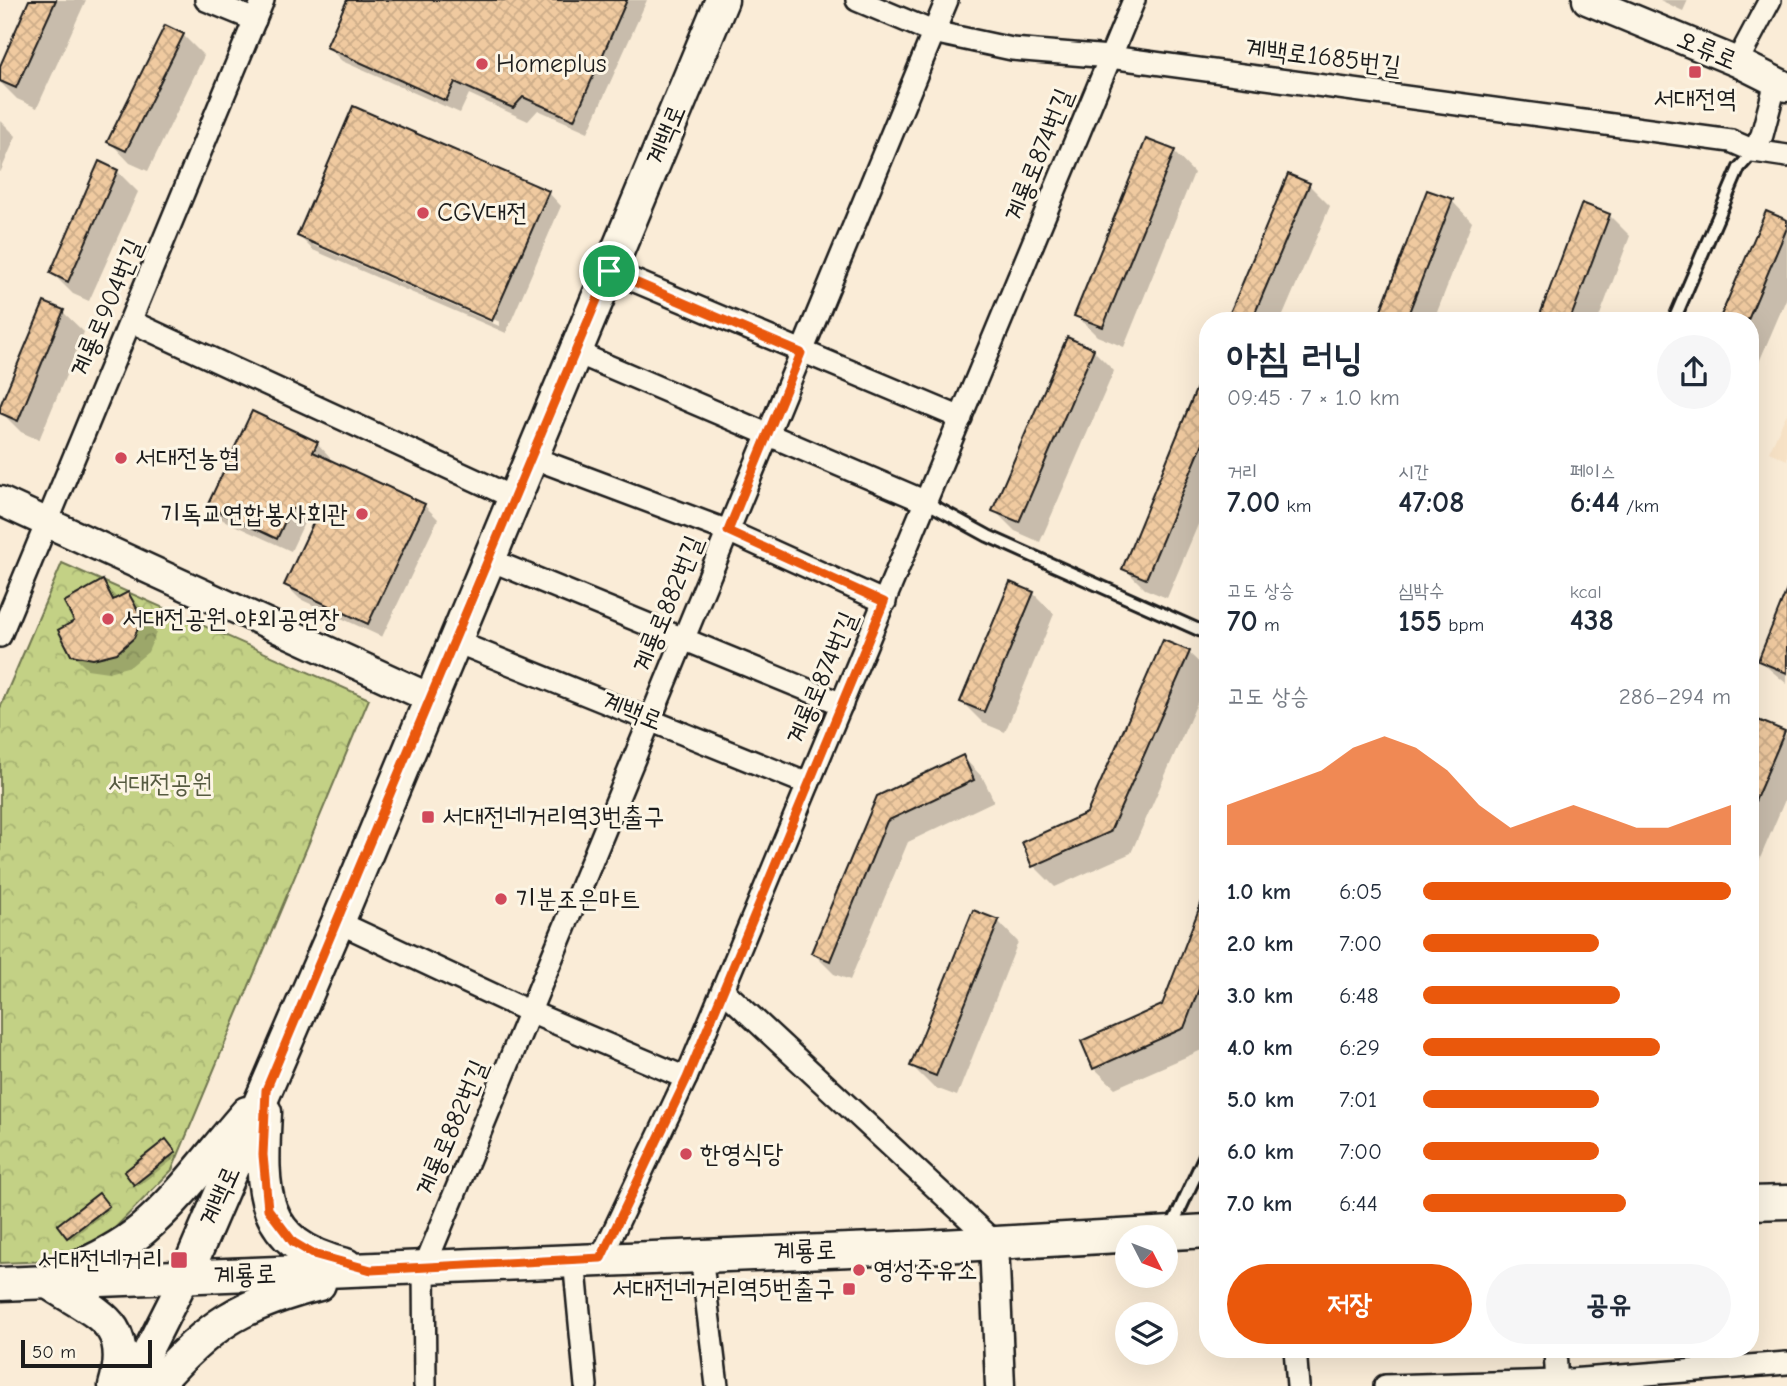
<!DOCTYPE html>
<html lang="ko">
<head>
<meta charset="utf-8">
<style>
  body { margin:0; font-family:"Comic Neue","Poor Story",sans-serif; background:#f6f6f7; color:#1f2937; height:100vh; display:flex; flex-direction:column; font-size:26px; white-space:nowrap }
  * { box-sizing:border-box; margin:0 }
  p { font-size:23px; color:#747a83 }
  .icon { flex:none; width:38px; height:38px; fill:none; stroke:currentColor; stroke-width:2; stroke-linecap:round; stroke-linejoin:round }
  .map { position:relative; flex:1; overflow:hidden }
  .details { position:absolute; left:1199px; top:312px; width:560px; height:1046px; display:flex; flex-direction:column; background:#fff; border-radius:28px; box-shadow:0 7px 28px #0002 }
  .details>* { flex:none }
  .needle { width:46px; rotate:132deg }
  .tools { position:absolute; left:1115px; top:1225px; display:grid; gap:14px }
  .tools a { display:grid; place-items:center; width:63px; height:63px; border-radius:50%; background:#fff; box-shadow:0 7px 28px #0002; font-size:35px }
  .scale { position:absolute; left:21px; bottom:18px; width:131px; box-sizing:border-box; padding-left:7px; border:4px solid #1c1c1c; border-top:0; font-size:19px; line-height:24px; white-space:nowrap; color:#1c1c1c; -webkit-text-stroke:5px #fcf5e5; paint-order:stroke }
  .pin { position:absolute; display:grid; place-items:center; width:60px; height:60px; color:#fff; margin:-30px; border:4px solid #fff; border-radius:50%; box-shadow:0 2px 7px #0007 }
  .round { display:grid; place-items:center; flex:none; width:74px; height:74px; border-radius:37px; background:#f6f6f7 }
  .head { display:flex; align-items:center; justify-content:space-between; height:119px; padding:0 28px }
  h1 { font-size:38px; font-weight:700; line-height:52px }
  .metrics { display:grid; grid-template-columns:repeat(3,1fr); gap:10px; height:119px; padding:7px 28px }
  .metrics div { display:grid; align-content:center }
  .metrics b { font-size:30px; font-weight:700 }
  .metrics small { font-size:19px; font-weight:400 }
  .metrics p { font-size:19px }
  .chart { height:196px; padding:14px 28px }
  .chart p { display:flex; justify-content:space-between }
  .chart svg { width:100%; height:126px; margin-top:7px; fill:#ea580c; opacity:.7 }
  .primary-button { display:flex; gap:14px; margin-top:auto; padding:14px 28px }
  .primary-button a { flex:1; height:80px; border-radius:42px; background:#ea580c; color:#fff; font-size:28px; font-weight:700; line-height:80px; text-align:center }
  .primary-button a+a { background:#f6f6f7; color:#1f2937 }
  ul { padding:0 28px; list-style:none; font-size:23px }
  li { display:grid; grid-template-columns:112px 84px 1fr; align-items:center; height:52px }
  li i { height:18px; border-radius:9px; background:#ea580c }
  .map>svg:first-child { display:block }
</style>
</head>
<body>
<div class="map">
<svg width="1787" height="1386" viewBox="0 0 1787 1386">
  <defs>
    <pattern id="park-crowns" width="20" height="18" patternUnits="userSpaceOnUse" patternTransform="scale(1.75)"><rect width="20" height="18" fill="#c3d185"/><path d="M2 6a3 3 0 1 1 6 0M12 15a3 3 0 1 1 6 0" fill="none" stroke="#a7b372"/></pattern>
    <pattern id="building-cross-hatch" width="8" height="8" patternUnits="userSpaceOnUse" patternTransform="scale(1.75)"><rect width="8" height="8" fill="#f0caa0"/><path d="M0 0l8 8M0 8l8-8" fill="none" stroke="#cdad89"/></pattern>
  </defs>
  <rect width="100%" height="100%" fill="#faecd7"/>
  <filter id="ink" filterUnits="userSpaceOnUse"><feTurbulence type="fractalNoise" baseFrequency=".0143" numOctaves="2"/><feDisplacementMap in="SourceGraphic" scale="14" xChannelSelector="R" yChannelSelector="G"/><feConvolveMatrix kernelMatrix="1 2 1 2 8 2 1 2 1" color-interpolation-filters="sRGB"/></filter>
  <g filter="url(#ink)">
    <path fill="#f7e2c6" d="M1787 413V460L1769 452Z"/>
    <path fill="url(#park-crowns)" stroke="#707650" stroke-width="2" d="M62 563 369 699 172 1170 107 1236 51 1261 0 1263V708Z"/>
    <g fill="#0003" fill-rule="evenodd">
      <path d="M31 0H86L37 108 17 99 0 82V70Z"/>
      <path d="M225 0H262L255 15Z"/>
      <path d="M349 0H647L588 132 538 110 528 121 469 94 460 113 342 61 328 47Z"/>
      <path d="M1660 0H1688L1683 11Z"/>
      <path d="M183 35 204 56 148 171 130 163 110 142Z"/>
      <path d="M0 120 16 136 0 173Z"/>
      <path d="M1174 152 1194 173 1124 347 1097 336 1076 315Z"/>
      <path d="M117 171 138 192 89 301 73 294 52 273Z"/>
      <path d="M1289 177 1309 185 1330 206 1281 320H1229Z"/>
      <path d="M548 192 561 206 506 333 313 250 299 236ZM313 241 500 322 499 326 313 245Z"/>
      <path d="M1428 192 1452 201 1472 222 1434 320H1379Z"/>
      <path d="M1583 205 1609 215 1630 236 1598 320H1540Z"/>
      <path d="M1767 214 1787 222V297L1750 383V320H1721Z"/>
      <path d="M63 312 84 332 39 440 21 432 0 411Z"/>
      <path d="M1093 350 1114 371 1040 542 1015 531 994 510Z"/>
      <path d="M1208 379V501L1167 598 1145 589 1124 568Z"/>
      <path d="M317 443 330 457 329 461 424 505 438 519 382 637 300 599 286 585 315 525 305 521 291 551 223 520 210 506Z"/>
      <path d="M102 582 118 599 128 594 142 608 156 633 148 652 131 666 108 672 87 669 72 654 77 622Z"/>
      <path d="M1033 593 1054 614 1005 732 983 723 962 702Z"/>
      <path d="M1787 594V684L1760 661Z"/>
      <path d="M1189 653 1208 671V678L1131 853 1055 887 1034 866 1089 814Z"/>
      <path d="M1784 733 1787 736V795L1750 882V742Z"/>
      <path d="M963 757 983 778 994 801 908 842 850 980 834 974 813 953 878 797Z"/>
      <path d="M1208 891V1040L1204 1049 1115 1088 1094 1068 1164 1006Z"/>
      <path d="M998 921 1018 942 957 1096 933 1087 912 1066Z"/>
      <path d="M1750 1120 1752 1174 1750 1175Z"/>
      <path d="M169 1144 178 1156 138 1186 135 1183Z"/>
      <path d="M102 1198 110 1209 71 1239 68 1237Z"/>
    </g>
    <g fill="url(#building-cross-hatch)" stroke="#1c1c1c" stroke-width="2">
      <path d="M29 0H56L16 88 0 81V66Z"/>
      <path d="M347 0H627L574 120 523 97 513 108 455 82 446 101 326 47Z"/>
      <path d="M165 25 184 34 126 151 107 142Z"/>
      <path d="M353 106 549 191 492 321 297 236Z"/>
      <path d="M1146 139 1175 150 1103 327 1074 316Z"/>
      <path d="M99 161 118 170 68 282 50 273Z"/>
      <path d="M1288 174 1310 183 1252 320H1227Z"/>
      <path d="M1427 190 1453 199 1406 320H1377Z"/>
      <path d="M1582 203 1610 214 1570 320H1538Z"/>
      <path d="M1766 211 1787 220V228L1748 320H1719Z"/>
      <path d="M44 302 64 310 18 421 0 413V406Z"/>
      <path d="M1067 337 1094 349 1019 522 992 511Z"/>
      <path d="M1202 375 1208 377V431L1146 579 1122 569Z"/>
      <path d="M252 411 318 442 313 452 425 504 368 624 284 585 315 519 291 508 277 539 207 506Z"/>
      <path d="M103 580 113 600 128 592 142 618 134 638 117 653 93 659 71 655 58 630 74 621 64 602Z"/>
      <path d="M1010 582 1034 592 984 712 960 702Z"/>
      <path d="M1787 589V673L1758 661Z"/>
      <path d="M1163 640 1190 651 1110 832 1032 867 1022 842 1087 813Z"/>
      <path d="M1758 720 1785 731 1750 813V738Z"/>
      <path d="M963 755 974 780 887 821 830 961 811 953 877 796Z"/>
      <path d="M1207 888 1208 965 1184 1028 1093 1069 1081 1041 1162 1005Z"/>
      <path d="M973 910 999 920 936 1076 910 1066Z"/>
      <path d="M166 1139 176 1152 134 1185 124 1172Z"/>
      <path d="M99 1193 109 1206 67 1238 57 1225Z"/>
    </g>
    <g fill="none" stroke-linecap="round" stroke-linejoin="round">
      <g stroke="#1c1c1c" stroke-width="16">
        <g id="lane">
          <path d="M1674 320 1739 168 1754 151"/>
          <path d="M926 502 988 536 1208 634"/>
          <path d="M1171 1228 1208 1149"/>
        </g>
      </g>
      <g stroke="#1c1c1c" stroke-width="26">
        <g id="street">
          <path d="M206 0 255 20"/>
          <path d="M857 0 933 32 1012 49 1110 57 1731 141 1754 151 1787 156"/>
          <path d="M1737 62 1770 0"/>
          <path d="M1754 151 1762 135 1776 82"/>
          <path d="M609 270 961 418"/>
          <path d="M132 322 514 498"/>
          <path d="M575 352 926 502"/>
          <path d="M531 457 728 531 885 602"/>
          <path d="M488 559 842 704"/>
          <path d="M0 636 263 0"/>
          <path d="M454 641 808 784"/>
          <path d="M338 922 530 1012 686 1078"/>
          <path d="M723 990 994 1242"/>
          <path d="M701 1255 717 1386"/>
          <path d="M601 1258 686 1078 1134 0"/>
          <path d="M574 1259 586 1386"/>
          <path d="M1295 1349 1298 1386"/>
          <path d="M1555 1349 1557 1386"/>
          <path d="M425 1386 424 1268 947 0"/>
          <path d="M1385 1386 1557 1381 1787 1363"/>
        </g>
      </g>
      <g stroke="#1c1c1c" stroke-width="33">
        <g id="secondary">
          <path d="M1587 0 1737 62 1787 87"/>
          <path d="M0 501 430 698"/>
          <path d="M994 1242 1000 1386"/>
          <path d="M130 1386 185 1277"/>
        </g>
      </g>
      <g stroke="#1c1c1c" stroke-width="37">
        <g id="primary">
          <path d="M265 1112C261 1189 257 1244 346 1265"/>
          <path d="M1750 1203 1787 1202"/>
          <path d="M59 1277C88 1263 118 1250 143 1229 182 1196 213 1151 247 1113"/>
          <path d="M185 1277 338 922 722 0"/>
          <path d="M48 1282C95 1314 134 1320 115 1386"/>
          <path d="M0 1284 926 1247 1208 1231"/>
          <path d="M155 1386C208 1325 241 1304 319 1284"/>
        </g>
      </g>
      <use href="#lane" stroke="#fcf5e5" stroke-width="10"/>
      <use href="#street" stroke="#fcf5e5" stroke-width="21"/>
      <use href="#secondary" stroke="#fcf5e5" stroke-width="28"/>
      <use href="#primary" stroke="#fcf5e5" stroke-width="32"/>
    </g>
  </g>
  <g fill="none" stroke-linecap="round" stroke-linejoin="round" filter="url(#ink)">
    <g stroke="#fff" stroke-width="14">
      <path id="route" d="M609 271 801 353 728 531 884 602 687 1078 601 1258 371 1270 313 1254 293 1242 268 1209 263 1155 266 1090Z"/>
    </g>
    <use href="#route" stroke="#ea580c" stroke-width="9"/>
  </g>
  <g fill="#d1495b" stroke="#fcf5e5" stroke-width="2.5">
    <circle cx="482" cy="64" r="7"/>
    <rect x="1688" y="65" width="14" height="14" rx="3.5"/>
    <circle cx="423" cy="213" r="7"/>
    <circle cx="121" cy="458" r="7"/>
    <circle cx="362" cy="514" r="7"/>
    <circle cx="108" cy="619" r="7"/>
    <rect x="421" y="810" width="14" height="14" rx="3.5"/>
    <circle cx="501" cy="899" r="7"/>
    <circle cx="686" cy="1154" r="7"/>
    <rect x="170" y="1251" width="18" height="18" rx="3.5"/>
    <circle cx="859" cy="1270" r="7"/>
    <rect x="842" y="1282" width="14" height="14" rx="3.5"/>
  </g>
  <g text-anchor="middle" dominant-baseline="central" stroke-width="6" stroke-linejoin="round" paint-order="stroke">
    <g font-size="26" fill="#1c1c1c" stroke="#fcf5e5">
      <text transform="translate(1707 50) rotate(23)">오류로</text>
      <text transform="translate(1323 57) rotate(7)">계백로1685번길</text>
      <text transform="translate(666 135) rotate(-67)">계백로</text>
      <text transform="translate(1039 155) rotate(-68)">계룡로874번길</text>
      <text transform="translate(107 308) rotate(-67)">계룡로904번길</text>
      <text transform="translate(668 604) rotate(-68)">계룡로882번길</text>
      <text transform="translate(822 678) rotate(-67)">계룡로874번길</text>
      <text transform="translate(632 711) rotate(22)">계백로</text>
      <text transform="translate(452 1128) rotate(-67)">계룡로882번길</text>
      <text transform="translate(220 1196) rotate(-66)">계백로</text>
      <text transform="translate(805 1251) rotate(-2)">계룡로</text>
      <text transform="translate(245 1275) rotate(-2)">계룡로</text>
    </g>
    <g font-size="26" fill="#1c1c1c" stroke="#fcf5e5" text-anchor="start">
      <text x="496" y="64">Homeplus</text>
      <text x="1695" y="99" text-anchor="middle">서대전역</text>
      <text x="437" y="213">CGV대전</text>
      <text x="135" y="458">서대전농협</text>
      <text x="348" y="514" text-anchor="end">기독교연합봉사회관</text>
      <text x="122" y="619">서대전공원 야외공연장</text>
      <text x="442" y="817">서대전네거리역3번출구</text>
      <text x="515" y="899">기분조은마트</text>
      <text x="700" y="1154">한영식당</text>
      <text x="163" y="1260" text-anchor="end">서대전네거리</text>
      <text x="873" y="1270">영성주유소</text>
      <text x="835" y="1289" text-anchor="end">서대전네거리역5번출구</text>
    </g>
    <g font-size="26" fill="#565b41" stroke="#fcf5e5">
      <text x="160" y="784">서대전공원</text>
    </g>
  </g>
</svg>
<div class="tools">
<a><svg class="needle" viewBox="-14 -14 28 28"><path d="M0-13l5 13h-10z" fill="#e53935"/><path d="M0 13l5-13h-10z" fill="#747a83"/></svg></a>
<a><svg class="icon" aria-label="layers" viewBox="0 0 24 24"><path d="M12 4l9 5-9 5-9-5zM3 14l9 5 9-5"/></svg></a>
</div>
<div class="scale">50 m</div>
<div class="pin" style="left:609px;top:271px;background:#1e9e55"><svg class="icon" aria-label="arrive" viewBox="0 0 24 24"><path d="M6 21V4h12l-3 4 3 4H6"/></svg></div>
<section class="details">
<div class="head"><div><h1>아침 러닝</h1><p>09:45 · 7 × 1.0 km</p></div><a class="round"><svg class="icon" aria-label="share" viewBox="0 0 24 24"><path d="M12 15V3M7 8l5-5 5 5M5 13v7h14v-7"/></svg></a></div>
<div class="metrics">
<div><p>거리</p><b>7.00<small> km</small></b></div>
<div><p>시간</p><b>47:08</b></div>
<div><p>페이스</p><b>6:44<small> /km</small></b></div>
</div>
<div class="metrics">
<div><p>고도 상승</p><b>70<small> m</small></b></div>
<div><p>심박수</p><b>155<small> bpm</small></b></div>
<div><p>kcal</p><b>438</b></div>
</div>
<div class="chart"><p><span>고도 상승</span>286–294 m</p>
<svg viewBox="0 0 160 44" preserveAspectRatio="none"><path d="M0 44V30L10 26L20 22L30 18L40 10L50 6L60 10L70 18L80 30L90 38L100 34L110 30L120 34L130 38L140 38L150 34L160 30V44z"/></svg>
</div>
<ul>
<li><b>1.0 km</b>6:05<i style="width:100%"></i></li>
<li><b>2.0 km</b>7:00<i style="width:57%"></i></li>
<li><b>3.0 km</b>6:48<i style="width:64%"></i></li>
<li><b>4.0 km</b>6:29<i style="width:77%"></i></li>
<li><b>5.0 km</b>7:01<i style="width:57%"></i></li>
<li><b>6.0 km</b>7:00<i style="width:57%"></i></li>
<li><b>7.0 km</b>6:44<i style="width:66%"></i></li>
</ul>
<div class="primary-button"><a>저장</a><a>공유</a></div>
</section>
</div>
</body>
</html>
